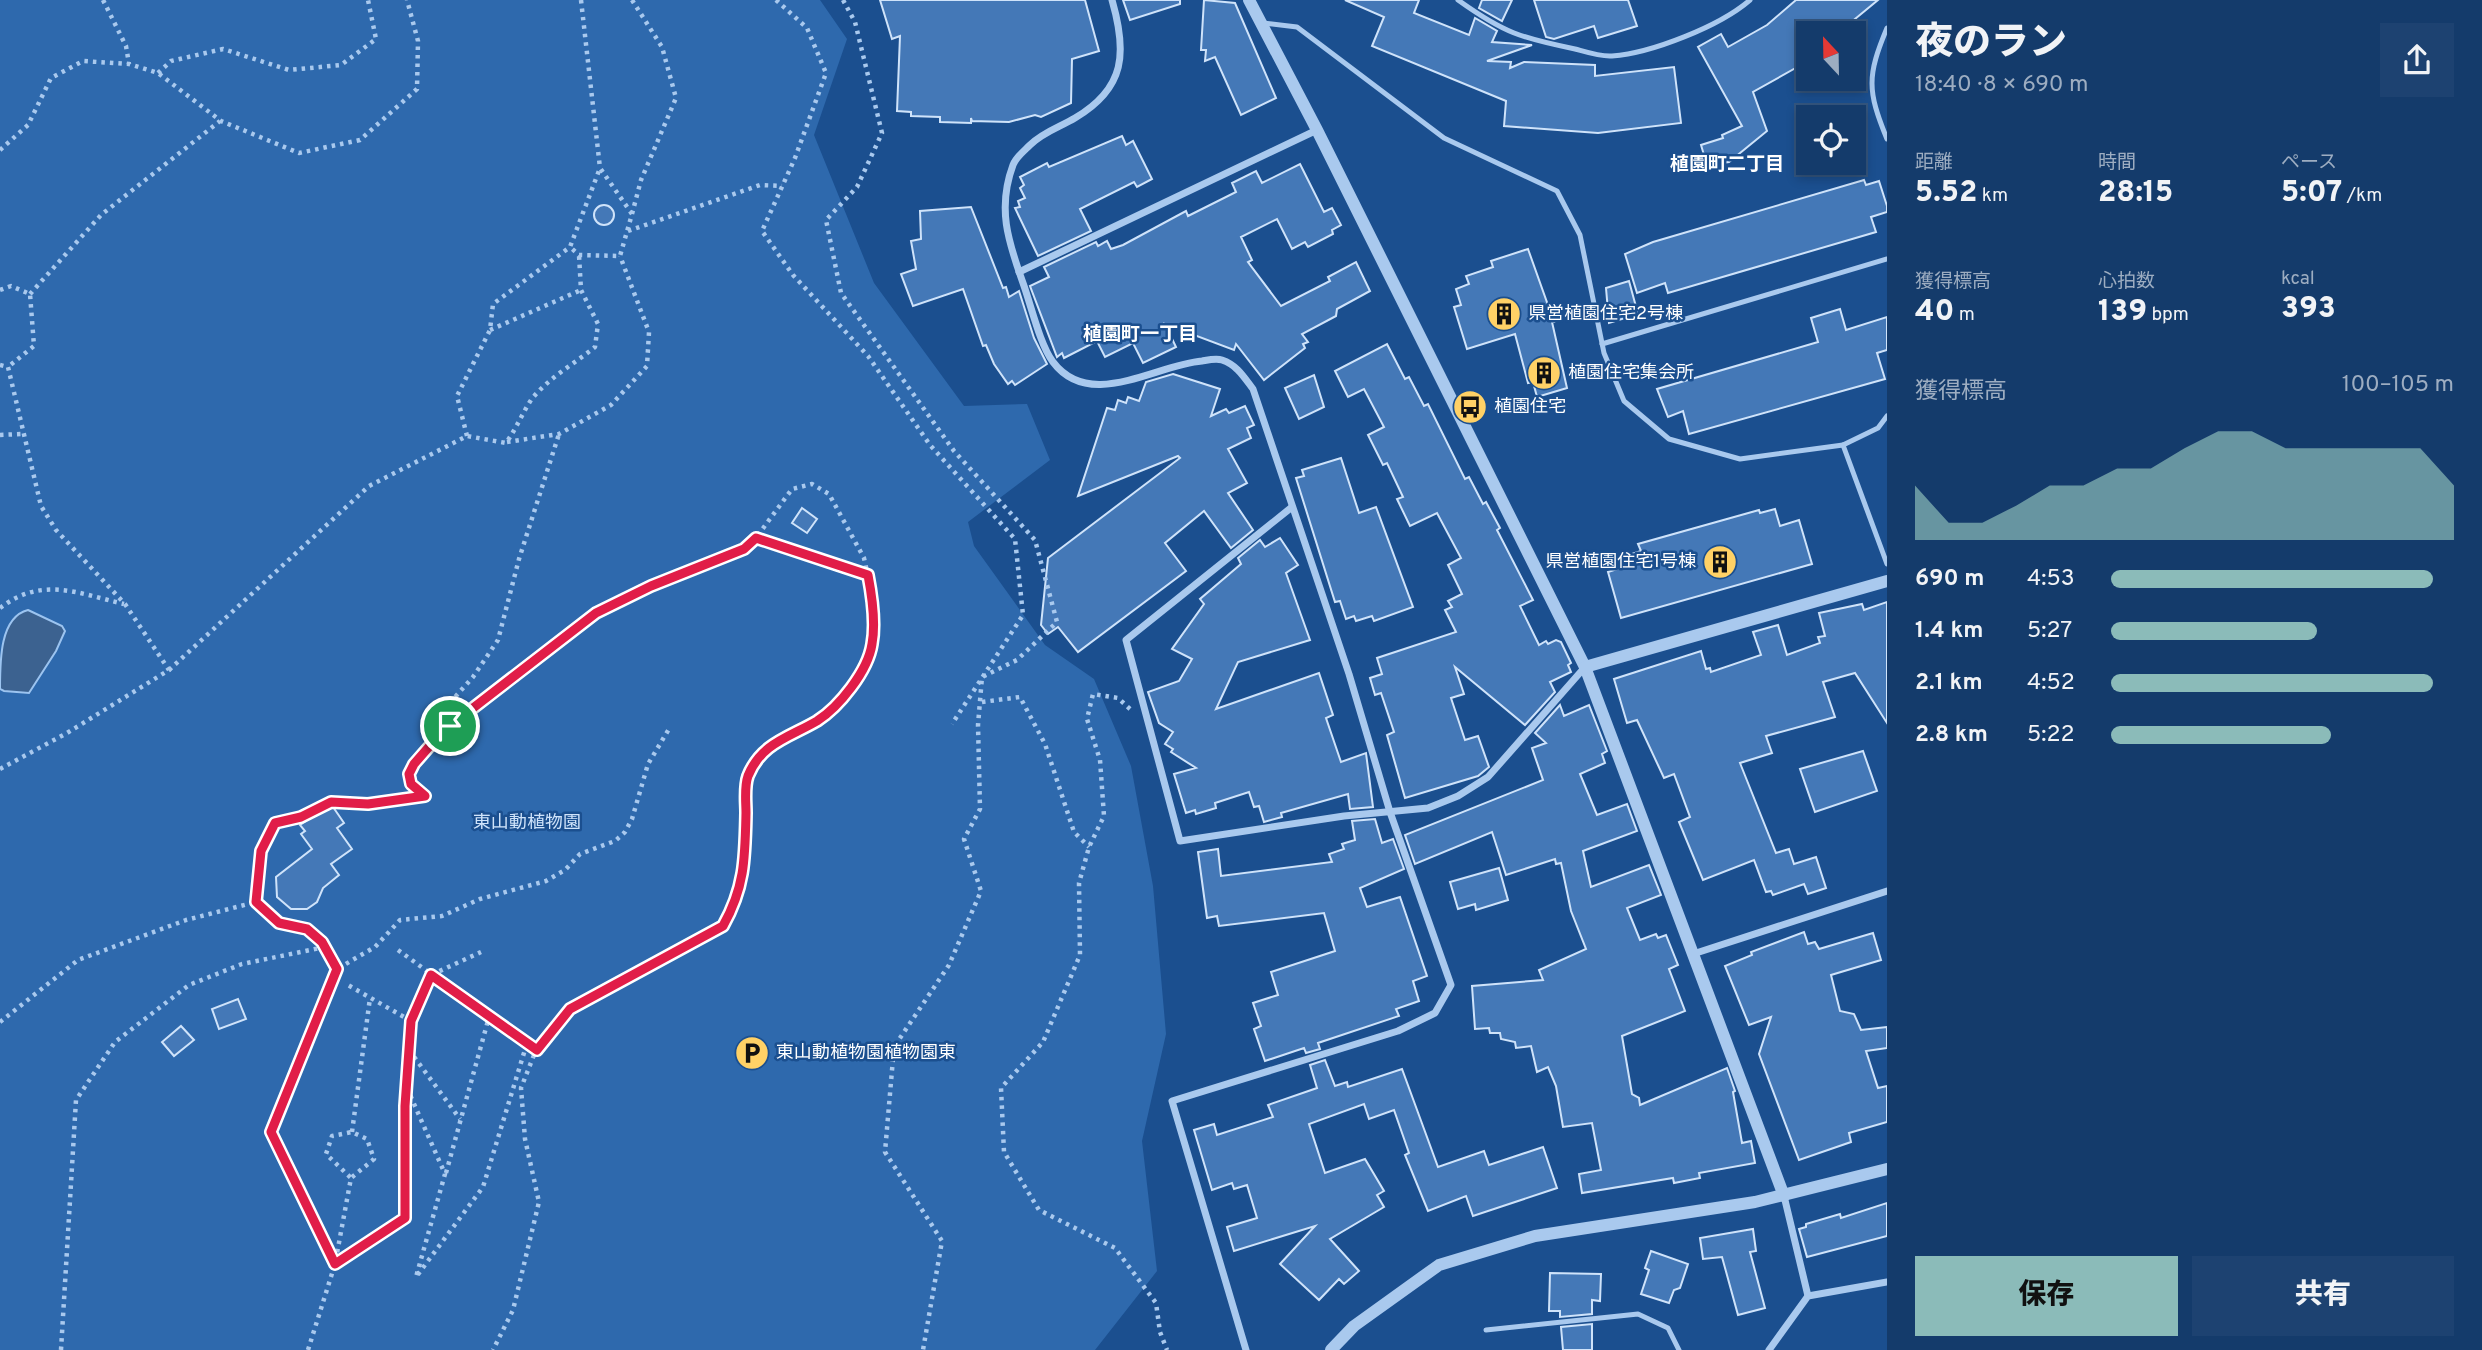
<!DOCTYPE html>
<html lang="ja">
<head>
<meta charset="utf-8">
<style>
  body { margin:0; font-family:Overpass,"Noto Sans JP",sans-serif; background:#1d4271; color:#f1f3f6; height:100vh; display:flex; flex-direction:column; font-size:26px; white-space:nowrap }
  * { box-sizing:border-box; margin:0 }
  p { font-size:23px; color:#9dadc1 }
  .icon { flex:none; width:38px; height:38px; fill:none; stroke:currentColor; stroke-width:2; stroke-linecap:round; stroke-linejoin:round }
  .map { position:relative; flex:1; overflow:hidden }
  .sheet { display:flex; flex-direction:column; background:#143b6b; width:595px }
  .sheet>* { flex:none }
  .needle { width:46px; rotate:338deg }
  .tools { position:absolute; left:1796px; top:21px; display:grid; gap:14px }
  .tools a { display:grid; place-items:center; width:70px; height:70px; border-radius:0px; background:#143b6b; box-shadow:0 4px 10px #0003,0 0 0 2px #33557e; font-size:35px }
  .pin { position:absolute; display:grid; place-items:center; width:60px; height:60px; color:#fff; margin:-30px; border:4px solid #fff; border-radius:50%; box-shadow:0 2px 7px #0007 }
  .round { display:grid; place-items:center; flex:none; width:74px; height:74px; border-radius:0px; background:#1d4271 }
  .overview { display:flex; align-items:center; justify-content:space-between; height:119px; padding:0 28px }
  h1 { font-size:38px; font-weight:800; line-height:52px }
  .metrics { display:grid; grid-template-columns:repeat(3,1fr); gap:10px; height:119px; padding:7px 28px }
  .metrics div { display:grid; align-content:center }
  .metrics b { font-size:30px; font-weight:800 }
  .metrics small { font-size:19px; font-weight:400 }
  .metrics p { font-size:19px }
  .chart { height:196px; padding:14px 28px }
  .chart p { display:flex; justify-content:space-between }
  .chart svg { width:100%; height:126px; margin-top:7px; fill:#8bbbb9; opacity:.7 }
  .button { display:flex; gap:14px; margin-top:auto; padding:14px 28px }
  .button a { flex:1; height:80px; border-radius:0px; background:#8bbbb9; color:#111; font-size:28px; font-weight:800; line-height:80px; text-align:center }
  .button a+a { background:#1d4271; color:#f1f3f6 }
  ul { padding:0 28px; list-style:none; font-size:23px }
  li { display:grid; grid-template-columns:112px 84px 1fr; align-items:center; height:52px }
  li i { height:18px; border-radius:9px; background:#8bbbb9 }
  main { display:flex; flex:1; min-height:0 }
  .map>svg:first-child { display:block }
</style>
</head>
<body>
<main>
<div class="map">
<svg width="1887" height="1350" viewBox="0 0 1887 1350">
  <rect width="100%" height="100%" fill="#1b4f8f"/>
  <path fill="#2e69ad" d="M0 0H820L847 39 814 135 874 283 964 406 1027 404 1050 460 968 522 974 546 1045 645 1094 679 1131 766 1153 886 1166 1034 1142 1141 1157 1271 1095 1350H0Z"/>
  <path fill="#3c6290" stroke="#9cc4f0" stroke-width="2" d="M28 610 62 626 65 631 56 651 29 693 4 691 0 689C0 660 0 617 28 610Z"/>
  <g fill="#4478b7" stroke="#cfe3fa" stroke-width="2">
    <path d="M880 0H1085L1099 51 1072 59 1071 103 1041 117 1035 115 1009 122 972 121 971 118V123L940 122V117L911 116V112L897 111 900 36 892 39Z"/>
    <path d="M1123 0H1180V4L1130 20Z"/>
    <path d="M1204 0 1235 3 1276 98 1241 115 1215 57 1205 61 1206 50H1201Z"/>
    <path d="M1345 0H1419L1414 13 1469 35 1475 18 1497 31 1492 42 1532 45 1487 61 1511 62 1510 68 1524 62 1595 65V76L1674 67 1681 123 1598 133 1504 126 1506 101 1372 46 1384 17Z"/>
    <path d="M1482 0H1512L1502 21 1479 8Z"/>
    <path d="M1534 0H1628L1637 26 1598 38 1594 26 1554 39 1546 37Z"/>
    <path d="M1796 0H1878L1838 33H1808V61L1753 92 1767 131 1729 162 1707 165 1701 145 1723 138 1722 135 1742 126 1698 47 1721 34 1728 47 1767 25Z"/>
    <path d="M1122 136 1126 145 1133 141 1152 179 1137 187 1134 182 1080 209 1091 231 1038 256 1015 208 1020 207 1018 201 1025 198 1020 188 1024 185 1020 177 1047 163 1049 167Z"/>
    <path d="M1300 164 1324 212 1332 208 1341 225 1332 230 1333 234 1308 247 1305 242 1292 249 1277 219 1241 237 1252 260 1248 262 1281 306 1330 281 1328 277 1356 262 1370 291 1337 309 1336 316 1302 334 1308 342 1303 344 1305 348 1264 380 1236 344 1234 350 1165 324 1176 347 1143 363 1133 343 1105 357 1097 341 1064 358 1062 353 1057 357 1030 286 1049 277 1044 267 1096 242 1098 246 1107 241 1111 249 1123 245 1186 211 1188 216 1236 192 1232 183 1256 171 1262 183Z"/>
    <path d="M1864 180 1866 185 1879 181 1887 206V212L1871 217 1876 232 1668 293 1665 283 1637 293 1625 254 1653 242Z"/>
    <circle cx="604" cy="215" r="10"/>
    <path d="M971 207 1003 288 1006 287 1009 297 1019 291 1034 338 1047 364 1015 385 1012 381 1008 384 994 364 986 345 983 346 963 289 913 306 901 274 916 269 911 241 921 239 920 211Z"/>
    <path d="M1528 249 1554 322H1552L1567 388 1537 397 1533 382 1528 383 1515 334 1467 349 1454 307 1461 305 1456 289 1469 284 1466 276 1493 267 1491 261Z"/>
    <path d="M1629 281 1638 314 1609 323 1606 288Z"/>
    <path d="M1840 309 1846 330 1887 317V350L1877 353 1885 379 1689 434 1683 411 1668 417 1657 389 1818 342 1811 318Z"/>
    <path d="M1387 344 1405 379 1409 377 1424 406 1428 404 1465 479 1469 477 1483 504 1486 502 1500 528 1497 530 1533 600 1520 606 1539 645 1546 641 1548 644 1556 640 1561 642 1571 663 1568 665 1571 672 1550 682 1555 692 1525 725 1455 667 1464 694 1451 698 1465 740 1478 736 1489 767 1478 776 1405 798 1387 735 1394 732 1381 693 1375 695 1370 678 1382 674 1377 658 1456 632 1445 610 1452 607 1448 601 1462 594 1448 565 1461 558 1437 513 1410 526 1397 499 1403 497 1387 463 1383 465 1368 435 1384 427 1364 389 1348 397 1335 371Z"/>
    <path d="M1173 374 1220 389 1211 416 1226 409 1229 413 1245 406 1254 425 1247 428 1251 438 1228 449 1247 483 1228 493 1253 530 1231 548 1204 511 1165 543 1186 571 1078 652 1058 627 1048 634 1041 625 1048 558 1180 458 1178 456 1078 496 1107 408 1115 410 1118 400 1126 403 1128 397 1139 401 1146 382Z"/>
    <path d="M1314 375 1324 407 1299 419 1285 388Z"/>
    <path d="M1341 458 1359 513 1376 507 1413 607 1374 621 1372 616 1356 621 1354 616 1346 619 1340 601 1335 602 1296 478 1304 476 1302 470Z"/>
    <path d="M802 508 817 519 807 533 792 523Z"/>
    <path d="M1775 509 1780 526 1799 520 1812 564 1621 618 1608 572 1629 565 1626 556 1641 551 1638 544 1759 510 1760 513Z"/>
    <path d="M1280 538 1298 565 1286 573 1310 640 1238 662 1216 709 1319 673 1333 715 1326 718 1341 762 1366 753 1373 807 1350 809 1348 794 1281 813 1282 817 1264 822 1259 806 1254 807 1249 792 1215 803 1216 808 1196 814 1195 810 1186 813 1174 774 1196 768 1171 752 1173 749 1165 744 1173 732 1159 723 1148 692 1179 681 1192 659 1172 649 1204 604 1200 599 1241 564 1238 558 1260 540 1265 547Z"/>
    <path d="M1887 602V723L1855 673 1823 682 1835 717 1766 736 1772 753 1740 763 1776 853 1789 849 1794 864 1816 857 1826 888 1808 894 1804 884 1773 895 1771 891 1766 892 1754 860 1703 880 1679 822 1690 817 1674 774 1664 778 1637 720 1627 723 1614 679 1701 651 1706 669 1710 668 1711 672 1761 655 1753 632 1778 625 1787 655 1820 643 1818 637 1825 636 1819 613 1862 604 1864 610Z"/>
    <path d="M1560 705 1564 716 1589 705 1607 751 1602 754 1605 763 1580 774 1597 815 1627 804 1637 831 1583 851 1591 887 1649 865 1661 895 1627 908 1640 940 1656 934 1658 938 1666 935 1678 965 1669 969 1685 1011 1622 1036 1632 1094 1639 1098 1640 1105 1727 1068 1735 1091 1733 1092 1742 1143 1751 1141 1755 1163 1699 1173 1700 1178 1674 1183 1673 1178 1582 1193 1579 1174 1601 1170 1592 1123 1563 1127 1556 1086 1548 1067 1537 1072 1531 1046 1516 1048 1515 1042 1501 1039 1500 1033H1490L1489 1028 1475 1029 1472 986 1543 980 1539 970 1586 949 1571 911 1561 863 1556 864 1555 859 1506 875 1492 832 1415 864 1405 835 1543 780 1532 748 1546 743 1535 733Z"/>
    <path d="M1863 751 1877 791 1815 812 1800 769Z"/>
    <path d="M331 804 344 823 337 828 352 849 331 864 339 875 323 888 317 902 307 909H291L277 897 276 877 312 849 301 834 305 831 300 825Z"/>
    <path d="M1375 819 1382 843 1393 839 1404 869 1360 888 1367 907 1400 897 1427 976 1413 981 1419 1001 1396 1009 1399 1016 1318 1043 1320 1049 1306 1053 1304 1048 1265 1061 1254 1029 1261 1026 1253 1003 1278 995 1271 972 1335 951 1324 913 1219 926 1217 916 1207 918 1198 852 1218 849 1221 876 1332 862 1329 854 1344 849 1342 844 1355 840 1352 821Z"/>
    <path d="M1499 868 1508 900 1476 910 1475 904 1458 909 1450 882Z"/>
    <path d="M1804 932 1808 944 1815 942 1819 949 1873 933 1881 960 1831 975 1840 1011 1854 1014 1861 1030 1887 1027V1048L1866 1051 1878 1088 1887 1086V1122L1849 1133 1851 1142 1799 1160 1759 1054 1771 1017 1749 1025 1725 966 1752 955 1751 952Z"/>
    <path d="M238 999 246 1019 219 1029 212 1009Z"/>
    <path d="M181 1026 194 1040 174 1056 162 1042Z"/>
    <path d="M1325 1060 1335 1086 1347 1082 1348 1087 1402 1069 1438 1167 1484 1151 1489 1165 1543 1147 1557 1188 1473 1216 1466 1196 1428 1211 1405 1155 1409 1153 1394 1110 1369 1119 1364 1104 1309 1124 1325 1173 1365 1159 1384 1191 1377 1195 1384 1207 1330 1239 1359 1271 1344 1284 1339 1279 1319 1300 1280 1264 1315 1226 1234 1251 1227 1227 1257 1218 1247 1185 1234 1189 1232 1183 1212 1190 1194 1130 1214 1124 1217 1135 1273 1117 1268 1105 1317 1088 1310 1065Z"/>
    <path d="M1887 1203V1236L1807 1257 1799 1229 1806 1227V1224L1840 1214 1841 1218Z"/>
    <path d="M1753 1229 1756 1251 1750 1252 1765 1308 1738 1315 1722 1257 1703 1259 1700 1238Z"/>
    <path d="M1651 1251 1688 1264 1680 1288 1674 1290 1669 1303 1641 1294 1649 1270 1645 1268Z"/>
    <path d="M1550 1273 1601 1274 1600 1301 1592 1300V1314L1560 1317V1311H1549Z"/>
    <path d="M1592 1324V1350H1563L1561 1327Z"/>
  </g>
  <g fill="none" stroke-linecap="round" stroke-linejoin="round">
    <g stroke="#a9c9ee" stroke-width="4.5" stroke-dasharray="3.5 5" stroke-linecap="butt">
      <path d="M103 0 126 46 129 64"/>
      <path d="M581 0 600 168"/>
      <path d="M632 0 662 47 676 98 641 180 632 214"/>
      <path d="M776 0 807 28 826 73 795 158 762 231 793 275 868 356 930 445 1015 539 1023 615 952 724"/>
      <path d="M843 0 855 22 882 133 857 187 826 220 841 293 954 451 1035 540 1057 622 1017 660 982 677 978 725 980 809 964 839 981 891 949 965 894 1047 885 1152 942 1241 923 1350"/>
      <path d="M158 73 171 61 223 49 289 70 341 65 376 39 368 0"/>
      <path d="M0 150 28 125 51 78 83 61 129 64 158 73 221 121 299 153 360 140 417 89 418 41 407 0"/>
      <path d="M628 231 760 185 782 186"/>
      <path d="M0 290 11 286 30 294 34 346 8 367"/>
      <path d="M30 294 101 215 220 121"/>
      <path d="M490 330 581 290"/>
      <path d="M0 365 8 367"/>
      <path d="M0 435 22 434"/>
      <path d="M467 436 457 396 490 330 493 304 570 247 600 168 632 214 620 256 579 255 570 247"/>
      <path d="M507 442 559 434 611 405 647 366 649 332 620 256"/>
      <path d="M756 538 868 575"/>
      <path d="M0 608C42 576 77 593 124 604"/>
      <path d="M169 670 369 486 467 436 506 443C516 429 522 414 531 400 548 378 574 364 595 347L598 324 581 290 579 255"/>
      <path d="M982 702 1020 697 1045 744 1074 832 1089 847"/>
      <path d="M1130 709 1118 698 1093 694 1087 719 1100 760 1104 816 1089 847 1079 883 1080 955 1043 1042 1001 1088 1004 1152 1039 1210 1115 1248 1156 1303 1160 1332 1167 1350"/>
      <path d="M450 726 445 717 447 706 473 677 498 640 519 559 559 434"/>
      <path d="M0 769 67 733 169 670 125 604 56 530 41 506 8 367"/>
      <path d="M424 796 368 804 331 802 301 817 275 823 261 851 256 902 280 923 307 929 322 942 337 969 375 947 400 920 442 916 480 899 546 881 565 870 580 854 615 841 625 832 632 819 648 764 669 729"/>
      <path d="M425 796 410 784 409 774 413 764 442 732 596 613 651 586 750 546 792 489 812 484 829 494 864 558 872 595V646L855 681 839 704 818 721 771 743 749 775 744 875 736 904 723 926 570 1009 536 1050 521 1088 525 1139 539 1202 513 1310 493 1350"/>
      <path d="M398 950 536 1050"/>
      <path d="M337 969 271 1132 335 1264 405 1218 406 1106 411 1021 348 985"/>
      <path d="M411 1021 431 975 481 952"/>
      <path d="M0 1022 78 960 186 920 256 902"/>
      <path d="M409 1050 460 1119"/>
      <path d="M407 1088 445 1174 416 1277 483 1187 527 1043"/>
      <path d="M352 1132 370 998"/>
      <path d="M446 1173 489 1017"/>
      <path d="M61 1350 76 1100 115 1042 189 985 242 964 325 947"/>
      <path d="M308 1350 335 1264 351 1178 326 1154 332 1136 352 1132 367 1139 374 1159 351 1178"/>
    </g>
    <g stroke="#a9c9ee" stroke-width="5">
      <path d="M1458 0C1504 33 1521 38 1575 49 1586 52 1601 57 1612 56 1652 53 1720 26 1750 0"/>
      <path d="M1263 23 1297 27 1444 138 1557 191 1580 235 1604 353 1624 401 1669 439 1740 459 1843 445"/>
      <path d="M1887 28C1867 76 1867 90 1887 139"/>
      <path d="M1602 344 1887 259"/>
      <path d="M1887 416 1878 428 1843 445 1887 564"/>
      <path d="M1486 1330 1638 1314 1668 1328 1679 1350"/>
    </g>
    <g stroke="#a9c9ee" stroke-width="7">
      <path d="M1112 0C1127 52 1126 88 1075 118 1060 127 1043 132 1030 145 1024 151 1016 157 1013 165 997 208 1008 241 1023 283 1031 305 1040 345 1053 362 1090 411 1155 365 1202 361 1208 360 1216 358 1222 360 1237 365 1244 377 1253 389L1349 674 1390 812 1451 985 1435 1013 1398 1031 1172 1101 1246 1350"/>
      <path d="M1019 272 1317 130"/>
      <path d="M1292 507 1126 640 1180 841 1344 816 1428 808 1458 796 1488 777 1585 667"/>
      <path d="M1693 954 1887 891"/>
      <path d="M1784 1196 1808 1296"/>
      <path d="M1769 1350 1808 1296 1887 1282"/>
    </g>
    <g stroke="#a9c9ee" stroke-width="12">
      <path d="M1249 0 1317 130 1585 667 1784 1196"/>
      <path d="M1585 667 1887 581"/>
      <path d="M1331 1350 1354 1326 1439 1265 1535 1236 1755 1202 1887 1169"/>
    </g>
  </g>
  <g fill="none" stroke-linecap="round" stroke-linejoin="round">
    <g stroke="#fff" stroke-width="14">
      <path id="route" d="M756 538 868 575C872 596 876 623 872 644 868 671 839 707 817 721 790 737 761 743 748 776 744 787 746 802 746 813 745 858 745 887 723 926L570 1009 537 1050 431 975 411 1021 405 1106V1218L335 1264 271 1132 337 969 322 942 307 929 279 923 256 902 261 851 275 823 301 817 331 802 368 804 425 796 411 784 409 774 414 764 442 732 596 613 651 586 744 549Z"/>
    </g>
    <use href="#route" stroke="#e11d48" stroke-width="9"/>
  </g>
  <defs>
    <g id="building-disc" transform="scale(1.75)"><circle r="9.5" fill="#ffd166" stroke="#1b4f8f"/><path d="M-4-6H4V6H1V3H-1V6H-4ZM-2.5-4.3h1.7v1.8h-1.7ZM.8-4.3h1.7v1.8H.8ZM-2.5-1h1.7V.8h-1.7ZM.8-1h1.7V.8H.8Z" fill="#111"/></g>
    <g id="bus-disc" transform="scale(1.75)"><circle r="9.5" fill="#ffd166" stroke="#1b4f8f"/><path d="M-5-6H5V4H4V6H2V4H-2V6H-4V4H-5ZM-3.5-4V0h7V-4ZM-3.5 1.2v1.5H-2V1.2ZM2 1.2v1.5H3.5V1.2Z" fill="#111"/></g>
    <g id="parking-disc" transform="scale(1.75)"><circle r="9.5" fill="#ffd166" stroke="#1b4f8f"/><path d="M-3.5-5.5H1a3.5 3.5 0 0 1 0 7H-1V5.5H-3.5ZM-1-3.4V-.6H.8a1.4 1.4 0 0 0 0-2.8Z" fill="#111"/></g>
  </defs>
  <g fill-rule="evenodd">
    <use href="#building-disc" x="1504" y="314"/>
    <use href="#building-disc" x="1544" y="373"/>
    <use href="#bus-disc" x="1470" y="407"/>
    <use href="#building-disc" x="1720" y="562"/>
    <use href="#parking-disc" x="752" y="1053"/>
  </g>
  <g text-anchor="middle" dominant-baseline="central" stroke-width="5" stroke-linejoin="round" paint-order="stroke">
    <g font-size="18" fill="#fff" stroke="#1b4f8f" text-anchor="start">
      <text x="1528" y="314">県営植園住宅2号棟</text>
      <text x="1568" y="373">植園住宅集会所</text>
      <text x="1494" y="407">植園住宅</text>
      <text x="1696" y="562" text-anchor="end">県営植園住宅1号棟</text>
      <text x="776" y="1053">東山動植物園植物園東</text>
    </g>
    <g font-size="18" fill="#cfe3fa" stroke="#1b4f8f">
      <text x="527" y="823">東山動植物園</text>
    </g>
    <g font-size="19" font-weight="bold" fill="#fff" stroke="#1b4f8f">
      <text x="1727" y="165">植園町二丁目</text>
      <text x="1140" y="335">植園町一丁目</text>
    </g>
  </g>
</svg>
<div class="tools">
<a><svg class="needle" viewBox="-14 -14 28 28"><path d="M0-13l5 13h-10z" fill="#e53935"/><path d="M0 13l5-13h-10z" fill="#9dadc1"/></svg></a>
<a><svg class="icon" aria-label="locate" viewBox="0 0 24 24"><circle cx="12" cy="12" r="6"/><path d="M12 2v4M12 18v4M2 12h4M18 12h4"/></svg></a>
</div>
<div class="pin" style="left:450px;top:726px;background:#1e9e55"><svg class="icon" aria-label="arrive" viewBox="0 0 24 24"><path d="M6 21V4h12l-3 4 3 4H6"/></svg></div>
</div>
<section class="sheet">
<div class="overview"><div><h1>夜のラン</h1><p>18:40 · 8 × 690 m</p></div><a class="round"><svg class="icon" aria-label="share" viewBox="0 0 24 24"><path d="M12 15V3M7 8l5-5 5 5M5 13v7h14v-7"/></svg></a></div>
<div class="metrics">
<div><p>距離</p><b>5.52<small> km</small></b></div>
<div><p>時間</p><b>28:15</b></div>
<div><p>ペース</p><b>5:07<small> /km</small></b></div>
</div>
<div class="metrics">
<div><p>獲得標高</p><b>40<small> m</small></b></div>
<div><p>心拍数</p><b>139<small> bpm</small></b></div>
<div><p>kcal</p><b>393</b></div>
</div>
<div class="chart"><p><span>獲得標高</span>100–105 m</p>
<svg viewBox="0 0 160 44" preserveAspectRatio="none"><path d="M0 44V25L10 38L20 38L30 32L40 25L50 25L60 19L70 19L80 12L90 6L100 6L110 12L120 12L130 12L140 12L150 12L160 25V44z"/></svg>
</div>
<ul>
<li><b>690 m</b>4:53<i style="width:94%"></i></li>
<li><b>1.4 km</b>5:27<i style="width:60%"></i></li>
<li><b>2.1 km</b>4:52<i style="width:94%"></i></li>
<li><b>2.8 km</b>5:22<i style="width:64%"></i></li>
</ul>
<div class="button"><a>保存</a><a>共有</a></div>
</section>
</main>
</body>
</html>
